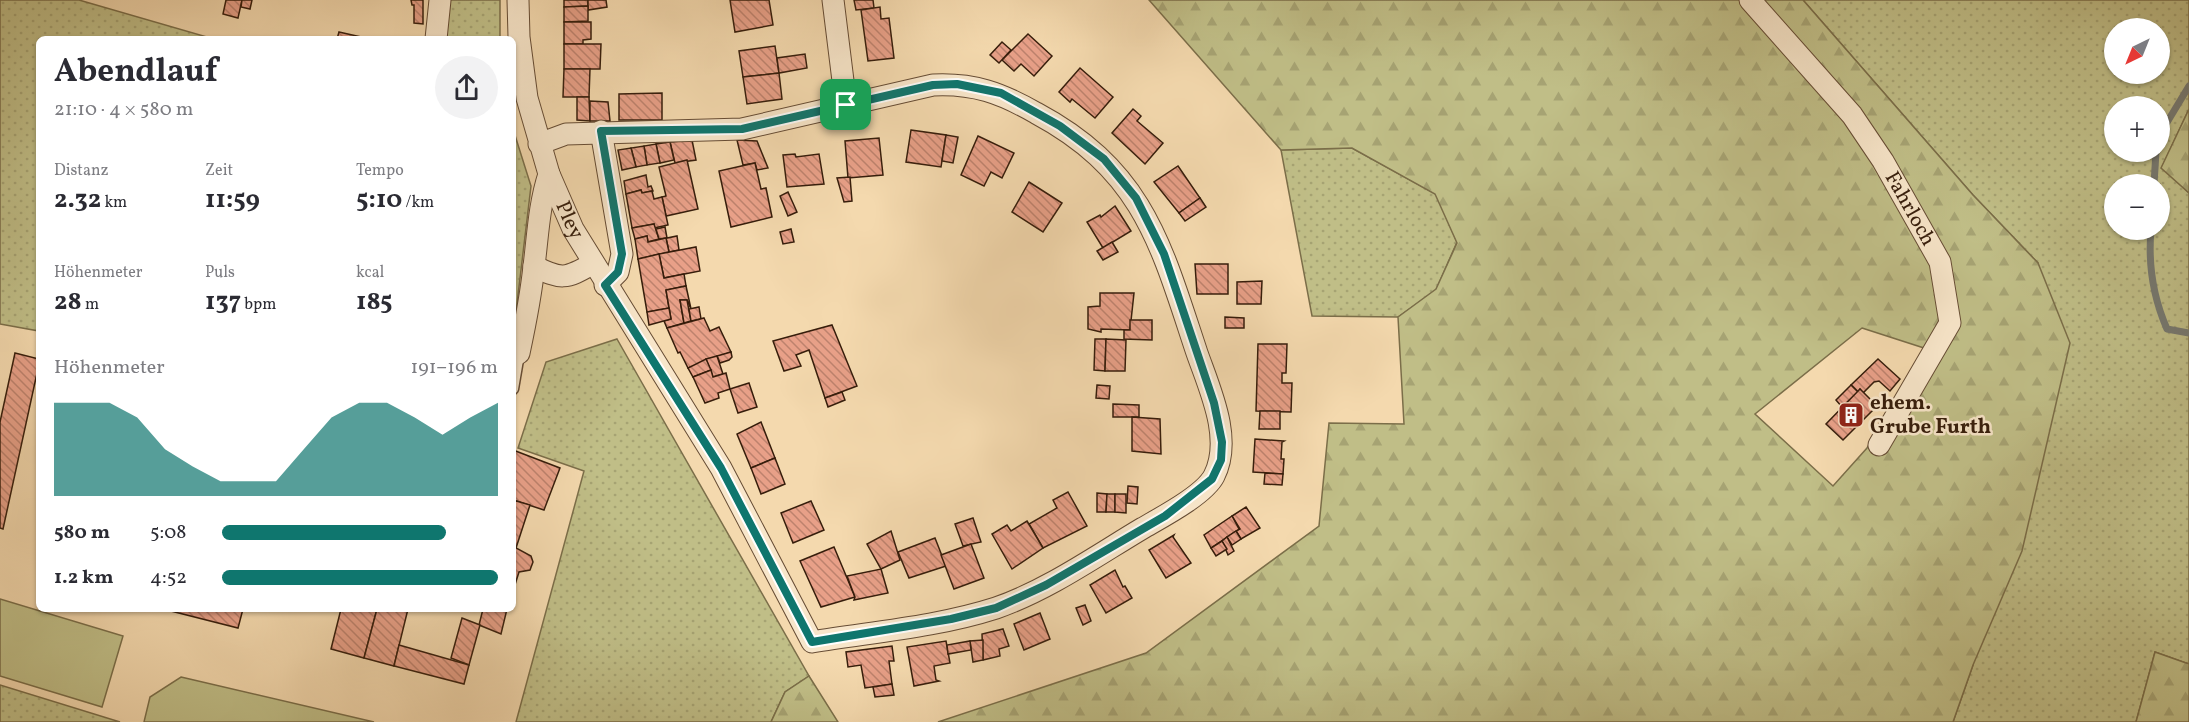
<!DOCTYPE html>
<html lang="de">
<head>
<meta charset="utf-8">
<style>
  body { margin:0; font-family:Vollkorn,serif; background:#f2f2f3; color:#2b2b33; height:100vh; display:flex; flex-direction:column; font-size:22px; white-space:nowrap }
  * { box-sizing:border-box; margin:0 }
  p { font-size:20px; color:#7c7c81 }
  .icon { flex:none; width:33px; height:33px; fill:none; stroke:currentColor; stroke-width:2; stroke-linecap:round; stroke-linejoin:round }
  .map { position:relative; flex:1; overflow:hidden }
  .sheet { position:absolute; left:36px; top:36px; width:480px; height:576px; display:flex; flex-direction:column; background:#fff; border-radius:9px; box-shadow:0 2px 4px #0004 }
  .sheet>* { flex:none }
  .needle { width:39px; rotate:223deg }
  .tools { position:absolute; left:2104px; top:18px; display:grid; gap:12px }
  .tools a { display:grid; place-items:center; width:66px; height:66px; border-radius:50%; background:#fff; box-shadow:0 2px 4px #0004; font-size:30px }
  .pin { position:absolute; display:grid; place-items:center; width:51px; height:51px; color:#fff; margin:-26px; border-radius:12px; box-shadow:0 3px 9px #0006 }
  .round { display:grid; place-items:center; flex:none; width:63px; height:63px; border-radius:32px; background:#f2f2f3 }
  .summary { display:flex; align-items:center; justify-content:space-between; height:102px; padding:0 18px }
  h1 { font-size:33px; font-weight:700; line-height:45px }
  .metrics { display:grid; grid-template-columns:repeat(3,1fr); gap:9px; height:102px; padding:6px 18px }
  .metrics div { display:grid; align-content:center }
  .metrics b { font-size:26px; font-weight:700 }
  .metrics small { font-size:16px; font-weight:400 }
  .metrics p { font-size:16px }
  .chart { height:168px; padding:12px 18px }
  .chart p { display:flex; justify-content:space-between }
  .chart svg { width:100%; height:108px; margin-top:6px; fill:#0f766e; opacity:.7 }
  ul { padding:0 18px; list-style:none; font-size:20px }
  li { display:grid; grid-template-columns:96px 72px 1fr; align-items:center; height:45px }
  li i { height:15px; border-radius:8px; background:#0f766e }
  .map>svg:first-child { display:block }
</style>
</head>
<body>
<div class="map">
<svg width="2189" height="722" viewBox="0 0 2189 722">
  <defs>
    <pattern id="green-dots" width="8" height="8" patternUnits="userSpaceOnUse" patternTransform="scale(1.5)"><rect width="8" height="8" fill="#c0be87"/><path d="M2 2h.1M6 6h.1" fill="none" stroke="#a6a373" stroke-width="1.8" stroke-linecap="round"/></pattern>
    <pattern id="forest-firs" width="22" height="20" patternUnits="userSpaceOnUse" patternTransform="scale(1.5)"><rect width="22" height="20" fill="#c0be87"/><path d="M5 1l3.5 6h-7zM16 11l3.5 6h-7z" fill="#a6a373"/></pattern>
    <pattern id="building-back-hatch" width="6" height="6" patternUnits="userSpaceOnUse" patternTransform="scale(1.5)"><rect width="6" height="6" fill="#e8a088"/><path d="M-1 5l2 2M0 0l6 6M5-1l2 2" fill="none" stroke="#bd826d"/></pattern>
  </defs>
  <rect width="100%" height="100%" fill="#f4d9ae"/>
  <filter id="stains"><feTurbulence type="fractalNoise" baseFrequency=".00333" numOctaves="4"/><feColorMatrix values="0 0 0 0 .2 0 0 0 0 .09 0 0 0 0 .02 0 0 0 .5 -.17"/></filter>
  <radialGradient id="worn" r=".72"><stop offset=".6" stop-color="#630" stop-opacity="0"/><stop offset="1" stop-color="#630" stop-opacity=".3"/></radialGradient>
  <g fill="url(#green-dots)" stroke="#7b6e49" stroke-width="1.5" fill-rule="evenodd">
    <path d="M0 0H79L207 37V39H39V331L0 324Z"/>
    <path d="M447 0H500V39H443Z"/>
    <path d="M1803 0H2189V109L2162 167 2189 193V664L2155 652 2136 722H1953L1973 665 2038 263 1973 195ZM2115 28H2160V74H2115ZM2115 106H2160V152H2115ZM2115 184H2160V230H2115Z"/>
    <path d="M513 129 531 186 513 337Z"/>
    <path d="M1352 148 1436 194 1457 242 1436 290 1398 317 1312 316 1281 150Z"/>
    <path d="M617 339 809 676 785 692 771 722H516L584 471 518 448 546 362Z"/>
    <path d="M0 685 120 722H0Z"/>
  </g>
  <g fill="url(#forest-firs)" stroke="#7b6e49" stroke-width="1.5" fill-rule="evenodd">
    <path d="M1149 0H1803L1973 195 2038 263 2070 343 2022 551 1973 665 1953 722H938L1146 653 1319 526 1329 423 1404 424 1398 317 1436 289 1457 243 1435 194 1352 148 1281 150ZM1862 328 1927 349 1867 448 1833 486 1755 414Z"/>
    <path d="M2189 109V193L2161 168Z"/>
    <path d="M2155 652 2189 664V722H2136Z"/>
    <path d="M809 676 838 722H771L785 692Z"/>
  </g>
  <g fill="#c0be87" stroke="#7b6e49" stroke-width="1.5">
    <path d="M0 599 123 636 102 707 0 676Z"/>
    <path d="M181 677 374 722H144L150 697Z"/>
  </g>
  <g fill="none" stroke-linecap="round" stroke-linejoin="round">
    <g stroke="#767971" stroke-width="7">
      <path d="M2160 134 2189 86"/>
      <path d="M2154 184 2156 152"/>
      <path d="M2151 230C2148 264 2153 297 2167 329L2189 333"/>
    </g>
  </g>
  <g fill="url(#building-back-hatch)" stroke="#361d0b" stroke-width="1.5">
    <path d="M226 0H242L238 18 223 14Z"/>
    <path d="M242 0H252L250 9 241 7Z"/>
    <path d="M411 0H423V24L414 23V5H412Z"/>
    <path d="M564 0H588V6L564 7Z"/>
    <path d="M588 0H606L607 7 588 10Z"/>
    <path d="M730 0H769L773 25 735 32Z"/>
    <path d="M854 0H873L874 8 856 10Z"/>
    <path d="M588 6V21L564 22V7Z"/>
    <path d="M880 7 881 19 889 18 894 58 868 61 861 10Z"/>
    <path d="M564 22H591V39L583 40V44H564Z"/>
    <path d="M339 32 370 39H337Z"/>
    <path d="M1028 34 1052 56 1034 76 1021 64 1014 71 1002 60Z"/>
    <path d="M1002 42 1011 50 999 63 990 55Z"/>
    <path d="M564 44H601L600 69H564Z"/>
    <path d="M775 46 779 73 743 77 739 51Z"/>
    <path d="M805 54 807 68 779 73 777 58Z"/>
    <path d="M1080 68 1113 97 1095 118 1072 99 1070 102 1059 92Z"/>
    <path d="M564 69H590L589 97H563Z"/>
    <path d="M779 73 782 99 747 104 743 77Z"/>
    <path d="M662 93V120H619V94Z"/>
    <path d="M577 97H589L590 121 577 120Z"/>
    <path d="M590 101 608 102 610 121H590Z"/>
    <path d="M1133 109 1141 116 1137 121 1163 143 1145 164 1112 133Z"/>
    <path d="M911 130 946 135 941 167 906 162Z"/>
    <path d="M946 135 958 137 953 163 942 161Z"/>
    <path d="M978 136 1014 153 1002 178 991 172 984 186 961 175Z"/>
    <path d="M879 138 883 175 848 178 845 141Z"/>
    <path d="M692 140 696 160 675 163 670 142Z"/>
    <path d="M737 140 757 141 768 168 757 170 755 163 743 165Z"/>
    <path d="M670 142 674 160 660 163 656 144Z"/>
    <path d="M656 144 660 163 647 165 644 146Z"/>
    <path d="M644 146 647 165 636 167 631 148Z"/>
    <path d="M631 148 636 167 622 170 618 150Z"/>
    <path d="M795 154 796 157 819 154 824 184 787 187 783 155Z"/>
    <path d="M687 160 698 209 666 216 662 197 666 196 659 167Z"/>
    <path d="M755 163 761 189 766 188 772 217 731 227 719 171Z"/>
    <path d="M1178 166 1200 198 1179 213 1154 182Z"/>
    <path d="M646 175 648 187 651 186 653 191 642 193 641 190 626 194 624 181Z"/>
    <path d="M850 177 852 201 844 202 837 178Z"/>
    <path d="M1029 182 1062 203 1043 232 1012 212Z"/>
    <path d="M641 190 642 193 652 191 654 199 662 197 668 225 654 228V224L632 228 626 194Z"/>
    <path d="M788 192 797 212 788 216 780 196Z"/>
    <path d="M1200 198 1206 207 1185 221 1179 213Z"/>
    <path d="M1115 206 1131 231 1103 248 1087 222 1100 215 1101 217Z"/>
    <path d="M654 224 659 239 648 242 647 236 635 239 632 228Z"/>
    <path d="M665 227 667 238 677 236 679 250 669 252 666 238 659 239 656 229Z"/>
    <path d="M791 229 794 242 783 244 780 232Z"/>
    <path d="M647 236 648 242 666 238 669 252 638 259 635 239Z"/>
    <path d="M1112 242 1118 252 1103 260 1097 251Z"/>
    <path d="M696 247 700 271 664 278 659 254Z"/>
    <path d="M659 254 664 278 684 274 686 286 666 290 669 308 647 312 638 259Z"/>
    <path d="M1195 264H1228V294H1197Z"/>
    <path d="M1262 281 1261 304H1237V282Z"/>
    <path d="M686 286 691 309 687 300H680L684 323 667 328 664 321 671 319 666 290Z"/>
    <path d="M1100 293H1134L1130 330 1101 329V332L1088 329V307L1100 306Z"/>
    <path d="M680 300H687L691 321 684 323Z"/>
    <path d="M699 307 701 319 691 321 689 309Z"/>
    <path d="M669 308 671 319 649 325 647 312Z"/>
    <path d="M1225 317 1244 318V328H1225Z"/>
    <path d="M704 318 710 331 719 327 731 352 688 368 680 352 678 353 667 328Z"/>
    <path d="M1130 320H1152V340L1124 339V330H1130Z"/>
    <path d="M832 325 857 386 825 398 809 350 796 355 801 366 784 371 773 341Z"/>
    <path d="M1095 339H1106L1105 371 1094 370Z"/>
    <path d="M1106 339 1126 340 1125 371H1105Z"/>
    <path d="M1258 344H1287L1286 373H1282V383H1292L1291 412 1256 411Z"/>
    <path d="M731 352 732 357 729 360 720 363 717 356Z"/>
    <path d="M15 353 39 359V364L3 529 0 528V422Z"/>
    <path d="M717 356 723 374 713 377 706 359Z"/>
    <path d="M706 359 711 370 693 377 688 368Z"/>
    <path d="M1878 359 1900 379 1890 391 1879 381 1874 382 1863 393 1860 389 1858 392 1851 385Z"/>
    <path d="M711 370 713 377 726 373 730 389 718 393 719 398 705 403 693 377Z"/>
    <path d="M749 383 757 407 738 413 730 389Z"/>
    <path d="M1097 385 1110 386 1109 399 1096 398Z"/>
    <path d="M1851 385 1858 392 1842 407 1836 400Z"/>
    <path d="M1860 389 1877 406 1843 440 1826 424Z"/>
    <path d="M842 392 845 400 828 407 825 398Z"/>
    <path d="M1113 404 1139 405V417H1113Z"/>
    <path d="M1260 411H1280V429H1259Z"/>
    <path d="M1132 417 1160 419 1161 454 1132 451Z"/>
    <path d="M761 422 775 458 751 468 737 434Z"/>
    <path d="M1255 439 1284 441 1282 442 1281 459H1284L1283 474 1253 472Z"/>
    <path d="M513 450 560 468 544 510 513 500Z"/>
    <path d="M775 458 785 484 761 494 751 468Z"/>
    <path d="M1265 473 1283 474 1282 485 1264 484Z"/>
    <path d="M1128 486 1138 487 1137 504 1127 503Z"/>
    <path d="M1068 492 1087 526 1043 548 1029 524 1057 508 1053 500Z"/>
    <path d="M1097 493 1107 494 1106 512H1097Z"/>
    <path d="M1107 494H1115V512H1106Z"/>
    <path d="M1115 494H1126V513L1115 512Z"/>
    <path d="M513 500 530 505 516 548 531 556 533 562 530 570 519 572 513 591Z"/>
    <path d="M811 501 824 530 793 543 781 513Z"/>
    <path d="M1246 507 1260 528 1241 539 1236 531 1240 529 1232 516Z"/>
    <path d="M1232 516 1239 529 1211 548 1204 535Z"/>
    <path d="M973 518 981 542 963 546 955 524Z"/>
    <path d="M1027 521 1043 548 1012 569 992 534 1007 525 1011 531Z"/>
    <path d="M891 531 900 560 881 569 867 544Z"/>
    <path d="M1236 531 1241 539 1232 545 1227 537Z"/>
    <path d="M1174 535 1173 537 1191 563 1166 578 1149 550Z"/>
    <path d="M1227 537 1234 551 1228 555 1222 541Z"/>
    <path d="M935 538 946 566 909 578 898 552Z"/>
    <path d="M1222 541 1227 549 1216 556 1211 548Z"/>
    <path d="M971 544 984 578 954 589 941 555Z"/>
    <path d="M834 547 855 597 821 607 800 561Z"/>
    <path d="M881 569 888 593 854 600 855 597 847 576Z"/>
    <path d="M1115 570 1123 587 1125 586 1132 598 1106 613 1090 585Z"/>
    <path d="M1085 605 1091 621 1083 625 1076 608Z"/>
    <path d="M163 609H243L238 628Z"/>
    <path d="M341 609H377L364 658 331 649Z"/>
    <path d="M377 609H408L394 666 364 658Z"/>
    <path d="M483 609H507L501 634 479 625Z"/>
    <path d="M1040 613 1050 639 1024 650 1014 624Z"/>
    <path d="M462 618 480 625 469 665 451 658Z"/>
    <path d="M1003 629 1009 646 999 649 1000 656 983 660 982 634Z"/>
    <path d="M983 640V660L973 662 970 641Z"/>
    <path d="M946 641 950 663 934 666 936 680 939 681 914 686 907 647Z"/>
    <path d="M970 641 971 650 948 654 947 645Z"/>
    <path d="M399 645 469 665 464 684 394 666Z"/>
    <path d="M892 646 894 661H889L892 684 865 688 861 665 848 667 846 652Z"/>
    <path d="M892 684 894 695 875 697 873 687Z"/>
  </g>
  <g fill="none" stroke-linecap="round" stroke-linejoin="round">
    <g stroke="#664c34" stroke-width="13">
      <path id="lane" d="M513 389 519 354"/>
    </g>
    <g stroke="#664c34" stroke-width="23">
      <g id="street">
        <path id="s1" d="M518 0 519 37 527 98 549 174 573 229 721 468 812 642C872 632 937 627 996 608 1048 590 1096 556 1143 528 1162 517 1204 495 1214 476 1233 439 1210 390 1197 353 1161 245 1144 171 1036 113 1001 93 974 83 933 85L742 129 566 134 539 144"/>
        <path d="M833 0 846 105"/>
        <path id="s2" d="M1750 0 1852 115 1883 161 1940 262 1950 323 1879 445"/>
        <path d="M436 39 440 0"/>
        <path d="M601 131 622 254 618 272 605 285"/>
        <path d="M534 266C561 280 566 279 592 264"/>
        <path d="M513 357 519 353C525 325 531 295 534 266 538 234 539 205 549 174"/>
      </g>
    </g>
    <use href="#lane" stroke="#f8e6ca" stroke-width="10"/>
    <use href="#street" stroke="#f8e6ca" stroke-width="21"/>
  </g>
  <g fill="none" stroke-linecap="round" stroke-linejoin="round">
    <g stroke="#fff" stroke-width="12">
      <path id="route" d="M957 84 1001 93 1060 126 1104 159 1136 198 1164 254 1214 403 1222 442 1221 460 1212 479 1165 516 1046 585 996 608 951 619 812 642 721 468 605 285 618 272 622 254 601 131 742 129 933 85Z"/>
    </g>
    <use href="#route" stroke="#0f766e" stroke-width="8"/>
  </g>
  <defs>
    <g id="building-square" transform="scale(1.35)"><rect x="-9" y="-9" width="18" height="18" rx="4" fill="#8f2418" stroke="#f8e6ca"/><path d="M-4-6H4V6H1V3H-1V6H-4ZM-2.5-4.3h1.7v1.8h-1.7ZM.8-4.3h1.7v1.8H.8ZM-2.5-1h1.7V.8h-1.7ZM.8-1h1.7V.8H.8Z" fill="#fff"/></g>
  </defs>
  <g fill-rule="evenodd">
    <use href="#building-square" x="1851" y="415"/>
  </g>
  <g text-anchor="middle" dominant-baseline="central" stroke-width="5" stroke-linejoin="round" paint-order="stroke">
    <g font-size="21" fill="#361d0b" stroke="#f8e6ca">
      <text stroke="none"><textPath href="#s2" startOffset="264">Fahrloch</textPath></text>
      <text stroke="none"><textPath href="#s1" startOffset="228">Pley</textPath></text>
    </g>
    <g font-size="21" font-weight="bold" fill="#361d0b" stroke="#f8e6ca" text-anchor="start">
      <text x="1870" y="403">ehem.<tspan x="1870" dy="24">Grube Furth</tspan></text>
    </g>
  </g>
  <rect width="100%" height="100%" filter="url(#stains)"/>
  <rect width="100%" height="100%" fill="url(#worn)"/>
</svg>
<div class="tools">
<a><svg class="needle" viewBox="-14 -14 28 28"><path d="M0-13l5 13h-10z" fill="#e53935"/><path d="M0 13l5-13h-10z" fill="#7c7c81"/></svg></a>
<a>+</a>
<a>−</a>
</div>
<div class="pin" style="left:846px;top:105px;background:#1e9e55"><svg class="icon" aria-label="arrive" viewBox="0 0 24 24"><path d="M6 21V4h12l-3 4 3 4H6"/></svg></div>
<section class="sheet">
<div class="summary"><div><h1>Abendlauf</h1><p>21:10 · 4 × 580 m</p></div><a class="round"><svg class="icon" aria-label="share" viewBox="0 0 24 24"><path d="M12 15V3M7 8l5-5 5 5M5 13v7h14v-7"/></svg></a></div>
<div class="metrics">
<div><p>Distanz</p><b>2.32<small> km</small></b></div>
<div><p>Zeit</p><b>11:59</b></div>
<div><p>Tempo</p><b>5:10<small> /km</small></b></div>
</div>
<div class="metrics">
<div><p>Höhenmeter</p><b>28<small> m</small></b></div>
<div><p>Puls</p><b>137<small> bpm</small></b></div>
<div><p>kcal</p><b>185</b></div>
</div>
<div class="chart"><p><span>Höhenmeter</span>191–196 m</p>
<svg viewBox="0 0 160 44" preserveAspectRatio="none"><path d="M0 44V6L10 6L20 6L30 12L40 25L50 32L60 38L70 38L80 38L90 25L100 12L110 6L120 6L130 12L140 19L150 12L160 6V44z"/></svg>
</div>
<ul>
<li><b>580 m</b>5:08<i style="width:81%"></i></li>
<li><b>1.2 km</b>4:52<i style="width:100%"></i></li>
</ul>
</section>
</div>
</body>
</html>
